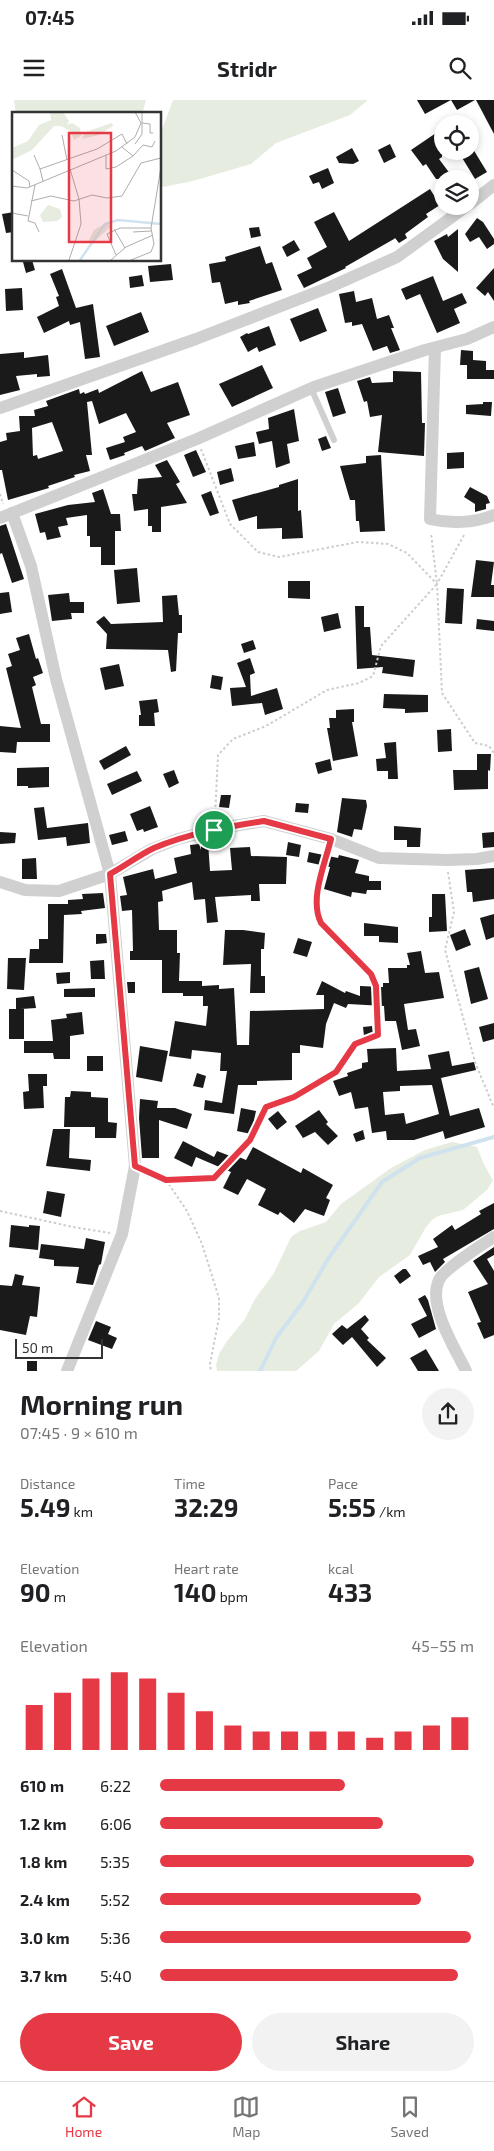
<!DOCTYPE html>
<html lang="en">
<head>
<meta charset="utf-8">
<style>
  body { margin:0; font-family:"Exo 2",sans-serif; background:#f2f2f2; color:#202124; height:100vh; display:flex; flex-direction:column; font-size:19px; white-space:nowrap }
  * { box-sizing:border-box; margin:0 }
  p { font-size:16px; color:#757577 }
  .icon { flex:none; width:28px; height:28px; fill:none; stroke:currentColor; stroke-width:2; stroke-linecap:round; stroke-linejoin:round }
  .map { position:relative; height:1271px; overflow:hidden }
  .sheet { display:flex; flex-direction:column; background:#fff; flex:1 }
  .sheet>* { flex:none }
  .fabs { position:absolute; left:434px; top:15px; display:grid; gap:10px }
  .fabs a { display:grid; place-items:center; width:45px; height:45px; border-radius:50%; background:#fff; box-shadow:0 2px 8px #0003; font-size:25px }
  .scale { position:absolute; left:15px; bottom:12px; width:88px; box-sizing:border-box; padding-left:5px; border:2px solid #333; border-top:0; font-size:14px; line-height:18px; white-space:nowrap; color:#333; -webkit-text-stroke:4px #fff; paint-order:stroke }
  .pin { position:absolute; display:grid; place-items:center; width:42px; height:42px; color:#fff; margin:-21px; border:2px solid #fff; border-radius:50%; box-shadow:0 1px 5px #0007 }
  .round { display:grid; place-items:center; flex:none; width:52px; height:52px; border-radius:26px; background:#f2f2f2 }
  .overview { display:flex; align-items:center; justify-content:space-between; height:85px; padding:0 20px }
  h1 { font-size:28px; font-weight:700; line-height:38px }
  .stats { display:grid; grid-template-columns:repeat(3,1fr); gap:8px; height:85px; padding:5px 20px }
  .stats div { display:grid; align-content:center }
  .stats b { font-size:25px; font-weight:700 }
  .stats small { font-size:14px; font-weight:400 }
  .stats p { font-size:14px }
  .chart { height:140px; padding:10px 20px }
  .chart p { display:flex; justify-content:space-between }
  .chart svg { width:100%; height:90px; margin-top:5px; stroke:#e63946; stroke-width:6 }
  .button { display:flex; gap:10px; margin-top:auto; padding:10px 20px }
  .button a { flex:1; height:58px; border-radius:30px; background:#e63946; color:#fff; font-size:20px; font-weight:700; line-height:58px; text-align:center }
  .button a+a { background:#f2f2f2; color:#202124 }
  ul { padding:0 20px; list-style:none; font-size:16px }
  li { display:grid; grid-template-columns:80px 60px 1fr; align-items:center; height:38px }
  li i { height:12px; border-radius:6px; background:#e63946 }
  .status { display:flex; justify-content:space-between; align-items:center; height:35px; padding:0 25px; background:#fff; direction:ltr }
  .status svg { height:14px; fill:currentColor }
  header { display:flex; justify-content:space-between; align-items:center; height:65px; padding:0 20px; background:#fff; font-size:22px; font-weight:700 }
  .dock { display:flex; justify-content:space-around; align-items:center; height:70px; border-top:1px solid #e0e0e0; background:#fff; font-size:14px; color:#757577 }
  .dock a { display:grid; justify-items:center; gap:2px }
  .dock .on { color:#e63946 }
  .map>svg:first-child { display:block }
</style>
</head>
<body>
<div class="status"><b>07:45</b><svg viewBox="0 0 49 12"><path d="M0 12V9h3v3zM5 12V6h3v6zM10 12V3h3v9zM15 12V0h3v12zM26 1h20v11H26zM47 4h2v5h-2z"/></svg></div>
<header><svg class="icon" aria-label="menu" viewBox="0 0 24 24"><path d="M4 6h16M4 12h16M4 18h16"/></svg>Stridr<svg class="icon" aria-label="search" viewBox="0 0 24 24"><circle cx="10" cy="10" r="6"/><path d="M15 15l6 6"/></svg></header>
<div class="map">
<svg width="494" height="1271" viewBox="0 0 494 1271">
  <rect width="100%" height="100%" fill="#fff"/>
  <g fill="#e6ecdf">
    <path d="M14 0H146L142 14H16Z"/>
    <path d="M173 0H368L350 15 276 43 251 64 193 81 163 87 160 83V35Z"/>
    <path d="M452 1042 477 1047 483 1062 493 1081 487 1090 463 1110 438 1116 432 1120 426 1127 410 1155 379 1177 359 1203 334 1224 319 1251 296 1271H217L216 1265 219 1254 227 1241 245 1219 255 1199 274 1173 291 1137 300 1131 326 1122 341 1104 391 1068 425 1050Z"/>
  </g>
  <g fill="none" stroke-linecap="round" stroke-linejoin="round">
    <path stroke="#cfe2ee" stroke-width="4" d="M260 1271 276 1238 303 1202 328 1159 382 1082 420 1058 494 1037"/>
  </g>
  <g fill="#1a1a1a" fill-rule="evenodd">
    <path d="M417 0H475L457 10 451 0 425 14Z"/>
    <path d="M476 0H494V34Z"/>
    <path d="M439 31 442 36V57L439 59 454 79H436L426 64 423 66 411 50Z"/>
    <path d="M390 44 396 57 384 63 378 50Z"/>
    <path d="M352 48 359 61 353 64 339 63 336 57Z"/>
    <path d="M473 49 487 72 475 79 458 51H470Z"/>
    <path d="M328 68 334 83 322 89 319 82 313 84 309 76Z"/>
    <path d="M430 89 440 105 426 114 428 117 405 134 407 138 399 143 395 138 394 139 345 167 346 168 304 188 297 175 312 168 307 158 327 147 314 122 334 112 349 141Z"/>
    <path d="M14 112V132L6 133 2 114Z"/>
    <path d="M477 118 483 122 494 139V144L487 149 479 137 470 142 465 134Z"/>
    <path d="M259 127 261 136 251 138 249 128Z"/>
    <path d="M458 129V172L443 159 434 141 447 134 448 137Z"/>
    <path d="M294 140 300 150 287 157 282 147Z"/>
    <path d="M260 146 266 164 272 162 282 190 249 201 250 203 238 205V201L225 204 220 182 212 183 209 164 226 161 225 157Z"/>
    <path d="M32 160 35 170 26 173 23 162Z"/>
    <path d="M171 164 173 180 150 182 148 166Z"/>
    <path d="M494 168V201L488 192 485 196 476 188Z"/>
    <path d="M62 169 76 208 93 204 100 257 85 259 80 222 70 225 69 221 44 233 37 217 59 206 56 197 59 196 50 174Z"/>
    <path d="M142 175 144 186 130 188 129 177Z"/>
    <path d="M433 176 443 201 462 193 467 203 454 209 460 223 437 233 420 194 406 200 401 189Z"/>
    <path d="M22 188 23 210 6 211 5 189Z"/>
    <path d="M354 191 356 202 372 198 377 219 389 215 394 228H391L400 250 390 253 387 246 373 251 362 224 352 226V222L345 223 339 194Z"/>
    <path d="M318 208 327 231 300 242 290 219Z"/>
    <path d="M141 212 149 232 114 246 106 226Z"/>
    <path d="M269 226 276 245 259 252 257 247 248 252 240 237 247 233 248 234Z"/>
    <path d="M461 250 473 251V260L486 261V270H494V279H467V265H460Z"/>
    <path d="M24 252V258L48 255 50 276 37 277V274L16 276 20 290 0 295V254Z"/>
    <path d="M262 265 273 288 232 307 219 284Z"/>
    <path d="M142 271 151 292 178 282 190 315 167 323 175 338 145 351 142 346 124 353 125 355 110 360 106 348 125 342 123 337 136 332 126 313 99 324 92 301 87 302 92 355H86L90 371 74 375 75 377 48 386 49 388 8 400 2 370H0V342L7 340 6 333 20 331 19 316H35L34 310 48 306 46 301 79 289 80 294 84 292 85 294 98 289 99 293ZM52 322 63 351 38 359 37 355 33 356 32 328Z"/>
    <path d="M393 271 421 272 422 323H425L424 356 378 352 382 315 370 317 367 301 364 302 357 281 370 277 372 283 393 282Z"/>
    <path d="M338 288 346 313 333 317 325 292Z"/>
    <path d="M483 302H492L491 316 466 314V305L483 304Z"/>
    <path d="M294 309 299 341 287 344 290 363 276 368 272 341 259 344 256 332 269 329 268 318Z"/>
    <path d="M326 336 331 348 322 351 318 339Z"/>
    <path d="M254 342 256 356 238 359 235 346Z"/>
    <path d="M196 350 206 372 193 377 184 355Z"/>
    <path d="M464 352V368L447 369V353Z"/>
    <path d="M381 355 385 431 360 432 359 421H356L355 400H350L340 366 366 363V356Z"/>
    <path d="M167 360 180 382 176 384 187 403 161 407V432H152V426H148V409L134 411 132 394H137L138 379 162 377 155 365Z"/>
    <path d="M231 368 234 381 220 385 217 372Z"/>
    <path d="M298 379V411L301 410 303 438 282 439V428L257 429V416L239 421 232 400 279 387V385Z"/>
    <path d="M470 387 487 396 490 403 486 404V409L475 412V404L464 397Z"/>
    <path d="M103 389 111 414H120L121 431H115V465H101V447H90V436H87V415L66 418 68 425 58 427 61 437 47 440 45 432 40 433 35 414 68 405 95 402 92 393Z"/>
    <path d="M211 391 219 413 210 416 201 395Z"/>
    <path d="M6 424 24 479 12 483 2 453 0 454V426Z"/>
    <path d="M476 460 494 462 491 485H494V497H471Z"/>
    <path d="M137 468 140 502 117 504 114 470Z"/>
    <path d="M288 481H310V499L288 498Z"/>
    <path d="M447 488 464 489 462 524 445 523Z"/>
    <path d="M9 492 12 512 0 514V493Z"/>
    <path d="M69 493 70 502H84V513H71L72 519 52 521 48 495Z"/>
    <path d="M177 495 179 515H182V533H178L176 571 171 572 168 550 106 549 107 534 96 522 104 516 111 524 163 522 162 496Z"/>
    <path d="M355 506H364V527H370L372 555 415 560 413 577 382 573 383 567 357 569Z"/>
    <path d="M338 513 341 528 324 532 321 517Z"/>
    <path d="M477 519 494 521V531L476 529Z"/>
    <path d="M29 534 36 559 38 558 43 573 33 577 36 585 32 587 41 624H50V642H17L16 653 0 652V626L21 628 6 568 12 566 8 554 20 550 16 538Z"/>
    <path d="M253 540 256 549 244 553 241 544Z"/>
    <path d="M250 558 255 573 250 575 251 596 277 588 283 609 265 615 262 603 232 606 230 588 246 587 237 563Z"/>
    <path d="M119 564 124 586 105 590 100 568Z"/>
    <path d="M212 575 223 577 221 590 210 588Z"/>
    <path d="M384 594 428 595V612L405 613V609L383 608Z"/>
    <path d="M157 599 159 612 154 613 155 626H139V615H141L139 601Z"/>
    <path d="M354 609V622H352L358 656 333 661 327 628H330L329 618H336V610Z"/>
    <path d="M451 629 452 651 438 652 437 630Z"/>
    <path d="M396 642 398 679H388V671H377L376 659 386 658 384 643Z"/>
    <path d="M126 646 131 655 104 670 99 661Z"/>
    <path d="M477 654H491L490 671 488 670V689L454 690 453 670H477Z"/>
    <path d="M330 659 332 670 318 674 315 663Z"/>
    <path d="M49 667V687L28 688V686H17V668Z"/>
    <path d="M174 670 179 683 169 688 163 674Z"/>
    <path d="M137 671 142 681 112 695 107 684Z"/>
    <path d="M221 695H231L229 708 219 707Z"/>
    <path d="M342 698 366 700 367 706 362 730 354 729 352 737 337 732Z"/>
    <path d="M296 703 309 704 308 713 295 712Z"/>
    <path d="M150 706 158 727 144 732 143 729 137 731 130 714Z"/>
    <path d="M44 707 47 728 88 723 90 743 67 746 66 737 38 740 34 708Z"/>
    <path d="M394 726 421 728 420 747H407V740H394Z"/>
    <path d="M125 731 128 741 112 745 109 735Z"/>
    <path d="M0 732 16 733 15 743 0 744Z"/>
    <path d="M494 732V747L483 748 482 733Z"/>
    <path d="M201 742H208L210 771 232 770 230 748 250 747 251 756 287 757 286 784H259L260 801H251V795L215 797 218 822 207 823 205 799 194 800 192 782 162 791 163 801 158 802 159 830H177V853H180L179 881H202V886L219 885V889L234 888 237 945H249L250 911 324 909V895H316L322 881 345 893 346 891 360 896V886L383 887V883H389L388 868H407V865H410L407 853 421 851 425 873 439 872 444 898 404 904 408 930 416 929 420 946 402 950 396 921H385L384 906 348 904 346 908 334 903 326 924 323 948 300 945V953H292V980L257 981V985H238L234 1014 204 1010 205 1000 222 1003 227 971H220L221 953 192 950 191 959 169 956 175 921 206 926 208 906H203V896H183V893H162V860H130V851H133L132 810 122 811 120 796 127 795 123 777 153 769 155 779 177 773 174 758 191 754 190 745 199 744 201 750Z"/>
    <path d="M288 742 301 745 299 757 286 755Z"/>
    <path d="M309 752 338 758 339 755 359 760 355 773 369 776V781H381V790H367L366 794 352 792 351 797 324 789 330 767 307 762Z"/>
    <path d="M36 758 37 779H22V759Z"/>
    <path d="M494 768V799L473 802 472 792H467L465 770Z"/>
    <path d="M103 793 105 808 81 811 82 814 64 815 63 863H29L30 849H39V839H48V804H68V800L83 799 82 794Z"/>
    <path d="M432 794H445L447 831 429 832V817H432Z"/>
    <path d="M494 814V837L486 840 480 818Z"/>
    <path d="M364 823 398 827V843L379 842V836H364Z"/>
    <path d="M465 829 471 845 456 851 450 835Z"/>
    <path d="M225 830H243L265 833 264 849H261V876H265V893H250L251 864 223 865Z"/>
    <path d="M96 834H106L107 843 96 844Z"/>
    <path d="M298 838 312 842 307 857 293 853Z"/>
    <path d="M8 858H26L24 890 7 889Z"/>
    <path d="M104 860 105 879H91L90 861Z"/>
    <path d="M479 867 488 899 471 904 464 871Z"/>
    <path d="M70 872V883L57 884 56 873Z"/>
    <path d="M127 882H135V893H128Z"/>
    <path d="M95 888V897H64V889Z"/>
    <path d="M34 896 36 908 21 909H24V939H9V909H16V898Z"/>
    <path d="M82 912 84 934 70 936V959H54L53 953H24V941H53L51 920 67 918 66 914Z"/>
    <path d="M494 923V939L483 942 479 927Z"/>
    <path d="M372 926 373 934 364 936 363 927Z"/>
    <path d="M140 946 168 951 162 982 136 977Z"/>
    <path d="M396 948 397 971 431 969 428 955 449 951 452 966 474 962 476 970 441 978 450 1016 479 1008 485 1027 445 1039 443 1031 414 1040H387L386 1031 372 1033 368 1007 355 1009 351 992 339 996 333 981 348 976 347 973 362 968V963L368 962 367 949ZM432 985 439 1014 406 1024 404 1013 385 1015 383 992 400 991V986Z"/>
    <rect x="87" y="956" width="16" height="15"/>
    <path d="M197 973 206 976 203 988 193 986Z"/>
    <path d="M28 974H47V986H43L44 1008 24 1009 23 992 29 991Z"/>
    <path d="M71 991 91 992V997L108 998V1022L117 1023 116 1038H95V1027H64L65 997H70Z"/>
    <path d="M140 999 158 1001 157 1008H175L192 1014 187 1029 159 1020V1058H142L139 1018Z"/>
    <path d="M241 1008 256 1011 251 1034 237 1031Z"/>
    <path d="M319 1010 328 1022 326 1024 338 1036 328 1045 315 1032 303 1038 295 1026Z"/>
    <path d="M278 1011 287 1022 277 1030 268 1019Z"/>
    <path d="M53 1029H70L69 1058 91 1060 90 1071 46 1066Z"/>
    <path d="M363 1030 365 1039 356 1042 353 1034Z"/>
    <path d="M183 1041 214 1057 217 1051 238 1059 239 1057 246 1060 253 1047 301 1073 303 1068 333 1085 326 1098 330 1100 324 1116 305 1109 294 1123 280 1112 278 1115 258 1105 266 1089 247 1079 238 1095 223 1088 231 1072 196 1057 192 1067 174 1058Z"/>
    <path d="M47 1091 65 1094 61 1117 43 1113Z"/>
    <path d="M494 1103V1129L443 1159 445 1162 435 1172 430 1162 423 1165 418 1156 438 1147 433 1139 452 1125 455 1130 481 1114 479 1111Z"/>
    <path d="M11 1125 29 1127V1125L40 1126 38 1150 9 1147Z"/>
    <path d="M86 1138 105 1142 101 1164 99 1165 93 1185 76 1183 79 1167 54 1166V1160L39 1158 41 1144 84 1149Z"/>
    <path d="M494 1147V1155L487 1159 494 1171V1235L484 1239 477 1223 481 1222 468 1192 488 1184 473 1161Z"/>
    <path d="M403 1169H406L411 1176 400 1184 394 1176Z"/>
    <path d="M15 1174 24 1176 22 1185 40 1187 37 1217 30 1216 26 1235 0 1230V1185L12 1186Z"/>
    <path d="M425 1195 428 1200 436 1229 419 1238 411 1224 427 1216 418 1199Z"/>
    <path d="M365 1215 369 1220 361 1229 369 1238 367 1240 386 1258 377 1267 352 1237 343 1245 332 1234 342 1225 347 1229Z"/>
    <path d="M96 1221 111 1227 108 1234 117 1238 112 1249 88 1240Z"/>
    <path d="M426 1249 439 1271H418L410 1258Z"/>
    <rect x="27" y="1261" width="10" height="10"/>
  </g>
  <g fill="none" stroke-linecap="round" stroke-linejoin="round">
    <g stroke="#cdcdcd" stroke-width="2" stroke-dasharray="2.5 2.5" stroke-linecap="butt">
      <path d="M201 349 230 424 258 452 279 457 358 442 388 444 407 453 437 484"/>
      <path d="M0 394 3 404"/>
      <path d="M464 435 437 484 442 593 475 643 489 646 494 653"/>
      <path d="M215 717 218 655 233 639 266 626 327 590 359 583 373 576 381 546 437 484 431 433"/>
      <path d="M448 772 454 812 445 850 475 962 494 1008"/>
      <path d="M146 1071 166 1080 214 1078 250 1040 266 1007 294 997 336 972 355 944 379 935 376 886 371 874 321 823C310 801 322 773 328 751"/>
      <path d="M166 1080 187 1111 202 1144 219 1198V1218L210 1264 211 1271"/>
      <path d="M0 1111 73 1127 110 1133"/>
    </g>
    <path stroke="#d0d0d0" stroke-width="6" d="M311 288 334 340"/>
    <g stroke="#d0d0d0" stroke-width="12">
      <path d="M470 104 494 85"/>
      <path d="M435 248 430 419C450 424 474 423 494 415"/>
      <path d="M0 308 196 239 330 187 397 157 467 106"/>
      <path d="M12 413 31 466 56 579 110 774 135 1066 122 1134 67 1271"/>
      <path d="M0 418 197 339 314 287 425 250 467 239 494 227"/>
      <path d="M0 782 25 790 59 791 110 774 152 749 178 739 221 728 264 721 331 739 379 758 447 760 477 759 494 756"/>
      <path d="M466 1271C455 1248 427 1205 439 1180 443 1170 483 1144 494 1137"/>
    </g>
  </g>
  <g fill="none" stroke-linecap="round" stroke-linejoin="round">
    <g stroke="#fff" stroke-width="10">
      <path id="route" d="M264 721 331 739C325 764 309 799 321 823L371 874 376 886 378 935 355 944 336 972 294 997 266 1007 250 1040 214 1078 166 1080 135 1066 110 774C125 766 139 755 154 748 189 733 227 727 264 721Z"/>
    </g>
    <use href="#route" stroke="#e63946" stroke-width="6"/>
  </g>
  <g transform="translate(12 12)">
    <rect width="149" height="149" fill="#fff"/>
    <path d="M38 0H51L57 9 55 13 60 11 68 16 69 24 62 28 58 19 49 14H42L20 38 0 48V36L16 29 27 13 39 8ZM100 11 101 14 87 23 70 27 73 20ZM36 93 48 97 50 105 45 109 31 110 28 103ZM94 111 99 114 82 130H76L82 118Z" fill="#e6ecdf"/>
    <path fill="none" stroke="#cfe2ee" stroke-width="2.5" d="M68 148 93 112 106 108 149 112"/>
    <path fill="none" stroke="#adadad" stroke-width="1" d="M130 11 138 12V21H141M50 23 55 48M123 32 130 22V0M22 43 28 57M94 43V57L104 55 121 44 110 35M121 44 131 33 140 35 143 29M0 58 17 69 18 75M31 69 28 57 85 37 110 22 115 32M23 73 16 109 23 111 27 120M0 74 15 76 104 39 123 25 129 11 123 0M19 89 39 84 62 89 80 83 95 86 110 84 129 51 149 46M0 101 16 104M102 117 113 136M121 120 139 119M104 143 95 122 108 116H139M57 148 69 112 67 87 58 57M99 148 114 135 141 123M119 148 139 140 142 132 139 116 149 55"/>
    <path fill="#e63946" fill-opacity="0.15" stroke="#e63946" stroke-width="2.5" d="M57 21H99V130H57Z"/>
    <rect width="149" height="149" fill="none" stroke="#333" stroke-width="2.5"/>
  </g>
</svg>
<div class="fabs">
<a><svg class="icon" aria-label="locate" viewBox="0 0 24 24"><circle cx="12" cy="12" r="6"/><path d="M12 2v4M12 18v4M2 12h4M18 12h4"/></svg></a>
<a><svg class="icon" aria-label="layers" viewBox="0 0 24 24"><path d="M12 4l9 5-9 5-9-5zM3 14l9 5 9-5"/></svg></a>
</div>
<div class="scale">50 m</div>
<div class="pin" style="left:214px;top:730px;background:#1e9e55"><svg class="icon" aria-label="arrive" viewBox="0 0 24 24"><path d="M6 21V4h12l-3 4 3 4H6"/></svg></div>
</div>
<section class="sheet">
<div class="overview"><div><h1>Morning run</h1><p>07:45 · 9 × 610 m</p></div><a class="round"><svg class="icon" aria-label="share" viewBox="0 0 24 24"><path d="M12 15V3M7 8l5-5 5 5M5 13v7h14v-7"/></svg></a></div>
<div class="stats">
<div><p>Distance</p><b>5.49<small> km</small></b></div>
<div><p>Time</p><b>32:29</b></div>
<div><p>Pace</p><b>5:55<small> /km</small></b></div>
</div>
<div class="stats">
<div><p>Elevation</p><b>90<small> m</small></b></div>
<div><p>Heart rate</p><b>140<small> bpm</small></b></div>
<div><p>kcal</p><b>433</b></div>
</div>
<div class="chart"><p><span>Elevation</span>45–55 m</p>
<svg viewBox="0 0 160 44" preserveAspectRatio="none"><path d="M5 44V22M15 44V16M25 44V9M35 44V6M45 44V9M55 44V16M65 44V25M75 44V32M85 44V35M95 44V35M105 44V35M115 44V35M125 44V38M135 44V35M145 44V32M155 44V28"/></svg>
</div>
<ul>
<li><b>610 m</b>6:22<i style="width:59%"></i></li>
<li><b>1.2 km</b>6:06<i style="width:71%"></i></li>
<li><b>1.8 km</b>5:35<i style="width:100%"></i></li>
<li><b>2.4 km</b>5:52<i style="width:83%"></i></li>
<li><b>3.0 km</b>5:36<i style="width:99%"></i></li>
<li><b>3.7 km</b>5:40<i style="width:95%"></i></li>
</ul>
<div class="button"><a>Save</a><a>Share</a></div>
</section>
<nav class="dock">
<a class="on"><svg class="icon" aria-label="home" viewBox="0 0 24 24"><path d="M3 11l9-7 9 7M6 9v11h12V9"/></svg>Home</a>
<a><svg class="icon" aria-label="map" viewBox="0 0 24 24"><path d="M3 6l6-2 6 2 6-2v14l-6 2-6-2-6 2zM9 4v14M15 6v14"/></svg>Map</a>
<a><svg class="icon" aria-label="saved" viewBox="0 0 24 24"><path d="M7 4h10v16l-5-4-5 4z"/></svg>Saved</a>
</nav>
</body>
</html>
